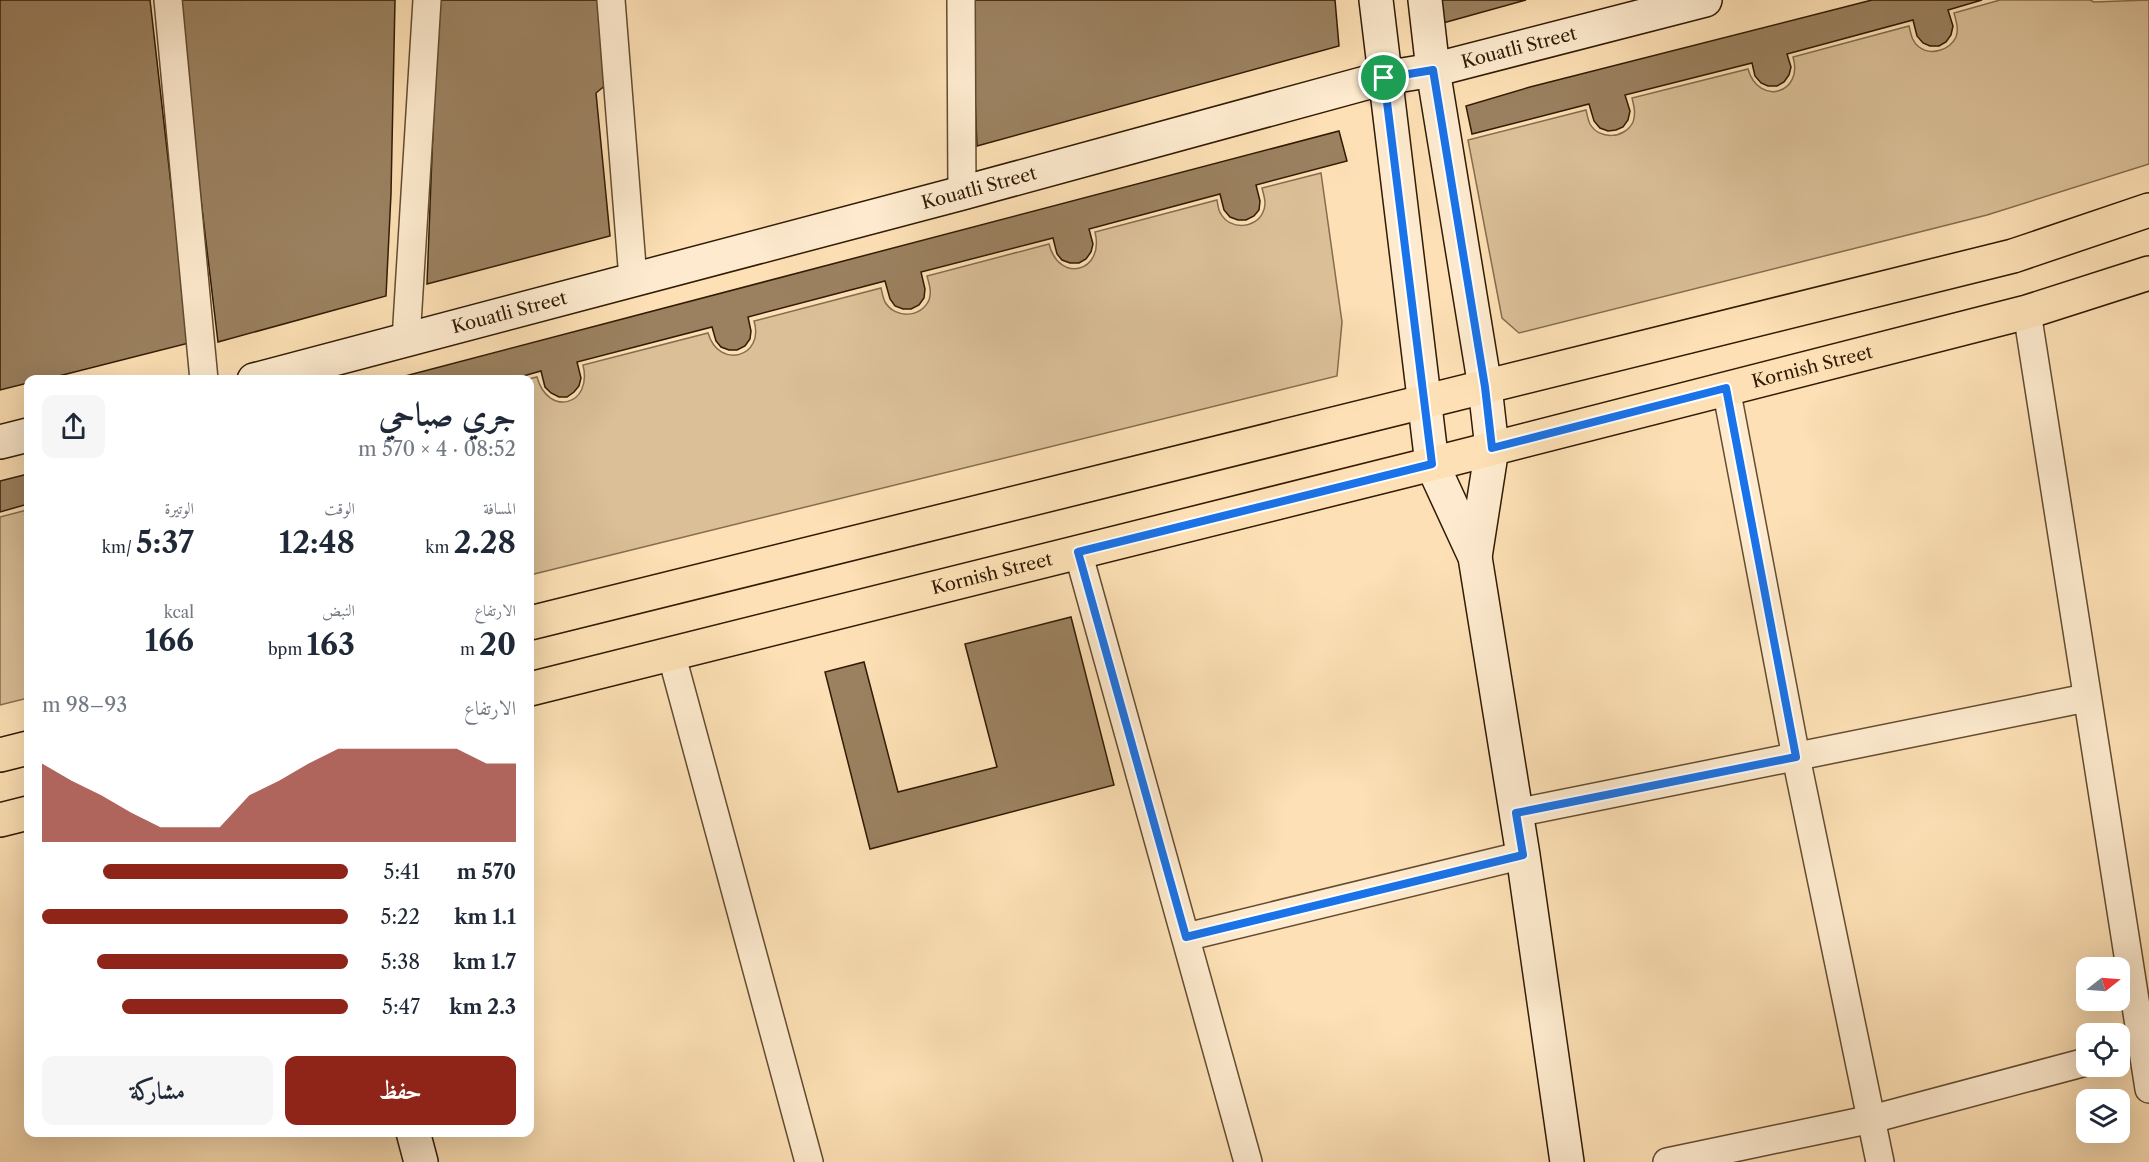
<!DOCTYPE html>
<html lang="ar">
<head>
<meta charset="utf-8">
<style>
  body { margin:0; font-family:"Libre Caslon Text",Amiri,serif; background:#f6f6f7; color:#1f2937; direction:rtl; height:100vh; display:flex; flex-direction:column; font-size:22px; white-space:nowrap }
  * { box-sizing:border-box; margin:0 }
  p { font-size:20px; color:#747a83 }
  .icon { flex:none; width:33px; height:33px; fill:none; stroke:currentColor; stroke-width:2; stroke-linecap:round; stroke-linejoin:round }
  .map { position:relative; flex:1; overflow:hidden; direction:ltr }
  .sheet { position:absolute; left:24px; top:375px; width:510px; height:762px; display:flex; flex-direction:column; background:#fff; border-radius:12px; box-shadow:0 6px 24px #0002; direction:rtl }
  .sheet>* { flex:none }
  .needle { width:39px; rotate:73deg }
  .fabs { position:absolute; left:2076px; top:957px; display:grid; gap:12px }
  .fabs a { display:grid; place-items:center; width:54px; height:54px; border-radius:12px; background:#fff; box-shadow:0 6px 24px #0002; font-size:30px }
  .pin { position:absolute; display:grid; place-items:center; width:51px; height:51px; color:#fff; margin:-26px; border:3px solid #fff; border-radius:50%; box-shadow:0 2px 6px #0007 }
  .round { display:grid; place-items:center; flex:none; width:63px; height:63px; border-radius:12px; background:#f6f6f7 }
  .summary { display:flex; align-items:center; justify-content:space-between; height:102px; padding:0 18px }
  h1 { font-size:33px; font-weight:700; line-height:45px }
  .metrics { display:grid; grid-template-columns:repeat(3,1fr); gap:9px; height:102px; padding:6px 18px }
  .metrics div { display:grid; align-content:center }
  .metrics b { font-size:30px; font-weight:700 }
  .metrics small { font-size:16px; font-weight:400 }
  .metrics p { font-size:16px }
  .chart { height:168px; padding:12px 18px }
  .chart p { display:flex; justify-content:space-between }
  .chart svg { width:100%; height:108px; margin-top:6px; fill:#8f2418; opacity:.7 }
  .action { display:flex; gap:12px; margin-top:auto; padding:12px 18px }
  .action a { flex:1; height:69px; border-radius:12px; background:#8f2418; color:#fff; font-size:24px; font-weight:700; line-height:69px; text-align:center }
  .action a+a { background:#f6f6f7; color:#1f2937 }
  ul { padding:0 18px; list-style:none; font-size:20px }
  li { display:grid; grid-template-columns:96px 72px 1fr; align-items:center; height:45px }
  li i { height:15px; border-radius:8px; background:#8f2418 }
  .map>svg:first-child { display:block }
</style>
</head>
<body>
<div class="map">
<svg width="2149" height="1162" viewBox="0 0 2149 1162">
  <rect width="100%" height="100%" fill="#fde0b5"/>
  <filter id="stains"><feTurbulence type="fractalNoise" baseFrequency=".00333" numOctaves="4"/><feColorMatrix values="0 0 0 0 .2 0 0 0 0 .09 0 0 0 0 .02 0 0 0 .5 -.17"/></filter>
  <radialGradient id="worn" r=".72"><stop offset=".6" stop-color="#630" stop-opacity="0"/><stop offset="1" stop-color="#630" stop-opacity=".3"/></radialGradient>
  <g fill="#dabf97" stroke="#856d4e" stroke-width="1.5">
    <path d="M2000 0H2090L2094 2 2149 0V164L1987 215 1519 333 1502 318 1468 140 1586 110C1587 114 1588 120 1590 124 1599 140 1625 139 1633 122 1636 114 1634 106 1632 98L1748 69C1759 107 1804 93 1793 57L1909 26C1911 34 1912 42 1919 47 1931 56 1950 50 1956 37 1959 29 1956 21 1954 13Z"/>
    <path d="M1321 173 1342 322 1337 376 530 575 528 379 537 377C548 417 593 406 583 365L708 333C719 370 765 357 754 321L881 288C882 292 883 298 885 302 895 319 921 318 929 300 932 291 929 284 927 276L1049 244C1059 284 1105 272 1095 232L1217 200C1218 205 1218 210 1221 214 1230 230 1256 229 1263 212 1267 204 1264 196 1262 188Z"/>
    <path d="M27 510 28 698 0 705V517Z"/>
  </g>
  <g fill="#9b8160" stroke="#301b04" stroke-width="1.5">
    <path d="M0 0H150L189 343 43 380H28V383L0 390Z"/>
    <path d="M177 0H395L391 194 386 296 218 342Z"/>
    <path d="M438 0H598L607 84 596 93 610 236 427 284Z"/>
    <path d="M971 0H1335L1339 46 977 146Z"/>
    <path d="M1441 0H1526L1443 23Z"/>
    <path d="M1872 0H1982L1948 10 1953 26 1951 35 1946 42 1939 46H1930L1923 43 1917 36 1913 20 1787 54 1791 67 1789 75 1784 82 1777 86H1768L1761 83 1755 76 1752 63 1625 95 1630 111 1628 120 1623 127 1616 130 1608 131 1600 128 1594 121 1589 104 1472 134 1466 106 1530 87Z"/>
    <path d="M1339 131 1347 161 1256 185 1260 201 1259 210 1254 216 1246 220H1238L1230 217 1224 210 1220 194 1089 229 1093 244 1091 252 1086 259 1079 263H1070L1062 260 1057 254 1053 238 921 272 925 289 924 298 919 305 911 309H903L895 306 890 299 885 281 748 317 751 331 750 339 745 346 737 350H729L721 347 716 341 712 327 577 362 581 378 579 386 574 392 567 397H559L551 393 545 387 541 371 509 380H390Z"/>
    <path d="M28 474V504L0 512V481Z"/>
    <path d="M1071 617 1114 785 870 849 825 672 864 662 898 792 997 767 965 644Z"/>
  </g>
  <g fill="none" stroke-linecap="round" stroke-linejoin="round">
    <g stroke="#634c30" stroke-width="30">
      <g id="street">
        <path d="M168 0 204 380"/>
        <path d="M611 0 633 279"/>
        <path d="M961 0 962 193"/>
        <path d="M2027 312 2149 1089"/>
        <path d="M406 340 427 0"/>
        <path d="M1726 388 1796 757 1880 1162"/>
        <path d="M1078 552 1248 1162"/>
        <path d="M671 653 809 1162"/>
        <path d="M1516 813 2086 698"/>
        <path d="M1186 937 1523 855"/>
        <path d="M1667 1162 1872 1119 2086 1062"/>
      </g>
    </g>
    <g stroke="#301b04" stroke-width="36">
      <g id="secondary">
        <path d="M1376 0 1432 464 1475 557 1523 855 1567 1162"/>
        <path d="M1425 0 1433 70 1485 387 1492 448 1475 557"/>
        <path id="s1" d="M254 380 962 193 1384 78 1433 70 1705 0"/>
        <path d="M0 442 28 435"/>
        <path d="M413 1132 421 1162"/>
      </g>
    </g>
    <g stroke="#301b04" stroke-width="36">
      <g id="primary">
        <path d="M530 623 2013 256 2149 210"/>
        <path id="s2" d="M530 689 1432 464 2027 312 2149 273"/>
        <path d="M0 755 28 748"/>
        <path d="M0 820 28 813"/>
      </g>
    </g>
    <use href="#street" stroke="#feebcf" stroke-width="27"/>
    <use href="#secondary" stroke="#feebcf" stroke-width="33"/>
    <use href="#primary" stroke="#fde0b5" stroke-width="33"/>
  </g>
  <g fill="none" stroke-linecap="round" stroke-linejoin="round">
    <g stroke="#fff" stroke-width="12">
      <path id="route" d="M1433 70 1485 387 1492 448 1726 388 1796 757 1516 813 1523 855 1186 937 1078 552 1432 464 1384 78Z"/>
    </g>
    <use href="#route" stroke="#1a73e8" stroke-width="8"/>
  </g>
  <g text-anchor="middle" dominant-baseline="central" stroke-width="4.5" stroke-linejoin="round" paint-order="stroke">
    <g font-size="18" fill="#301b04" stroke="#feebcf">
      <text stroke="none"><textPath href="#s1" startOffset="1308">Kouatli Street</textPath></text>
      <text stroke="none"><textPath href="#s1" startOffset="750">Kouatli Street</textPath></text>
      <text stroke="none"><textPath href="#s1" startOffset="264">Kouatli Street</textPath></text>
      <text stroke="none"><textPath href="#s2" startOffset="1322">Kornish Street</textPath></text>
      <text stroke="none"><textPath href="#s2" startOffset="476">Kornish Street</textPath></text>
    </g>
  </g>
  <rect width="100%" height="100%" filter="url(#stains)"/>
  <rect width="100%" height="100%" fill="url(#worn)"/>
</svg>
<div class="fabs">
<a><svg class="needle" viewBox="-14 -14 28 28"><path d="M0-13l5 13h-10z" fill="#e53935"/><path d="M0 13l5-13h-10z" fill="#747a83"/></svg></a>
<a><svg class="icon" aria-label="locate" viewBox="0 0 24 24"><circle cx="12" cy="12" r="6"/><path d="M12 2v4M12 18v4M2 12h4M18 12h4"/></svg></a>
<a><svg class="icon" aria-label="layers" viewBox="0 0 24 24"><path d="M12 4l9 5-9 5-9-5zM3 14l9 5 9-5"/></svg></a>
</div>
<div class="pin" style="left:1384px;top:78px;background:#1e9e55"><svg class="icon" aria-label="arrive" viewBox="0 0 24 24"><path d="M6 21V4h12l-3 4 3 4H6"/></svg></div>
<section class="sheet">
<div class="summary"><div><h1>جري صباحي</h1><p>08:52 · 4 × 570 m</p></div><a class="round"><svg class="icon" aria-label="share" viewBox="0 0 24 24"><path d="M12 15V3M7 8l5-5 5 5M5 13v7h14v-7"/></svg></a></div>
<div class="metrics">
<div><p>المسافة</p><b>2.28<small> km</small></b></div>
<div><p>الوقت</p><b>12:48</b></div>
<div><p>الوتيرة</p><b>5:37<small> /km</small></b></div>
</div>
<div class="metrics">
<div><p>الارتفاع</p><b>20<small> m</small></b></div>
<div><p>النبض</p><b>163<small> bpm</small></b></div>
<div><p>kcal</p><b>166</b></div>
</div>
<div class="chart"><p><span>الارتفاع</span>93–98 m</p>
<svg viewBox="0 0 160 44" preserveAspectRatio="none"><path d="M0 44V12L10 19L20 25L30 32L40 38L50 38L60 38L70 25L80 19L90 12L100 6L110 6L120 6L130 6L140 6L150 12L160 12V44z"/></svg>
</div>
<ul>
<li><b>570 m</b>5:41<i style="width:80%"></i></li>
<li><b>1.1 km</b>5:22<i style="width:100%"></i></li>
<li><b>1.7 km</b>5:38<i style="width:82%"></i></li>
<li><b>2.3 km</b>5:47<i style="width:74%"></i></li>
</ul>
<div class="action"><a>حفظ</a><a>مشاركة</a></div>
</section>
</div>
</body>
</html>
